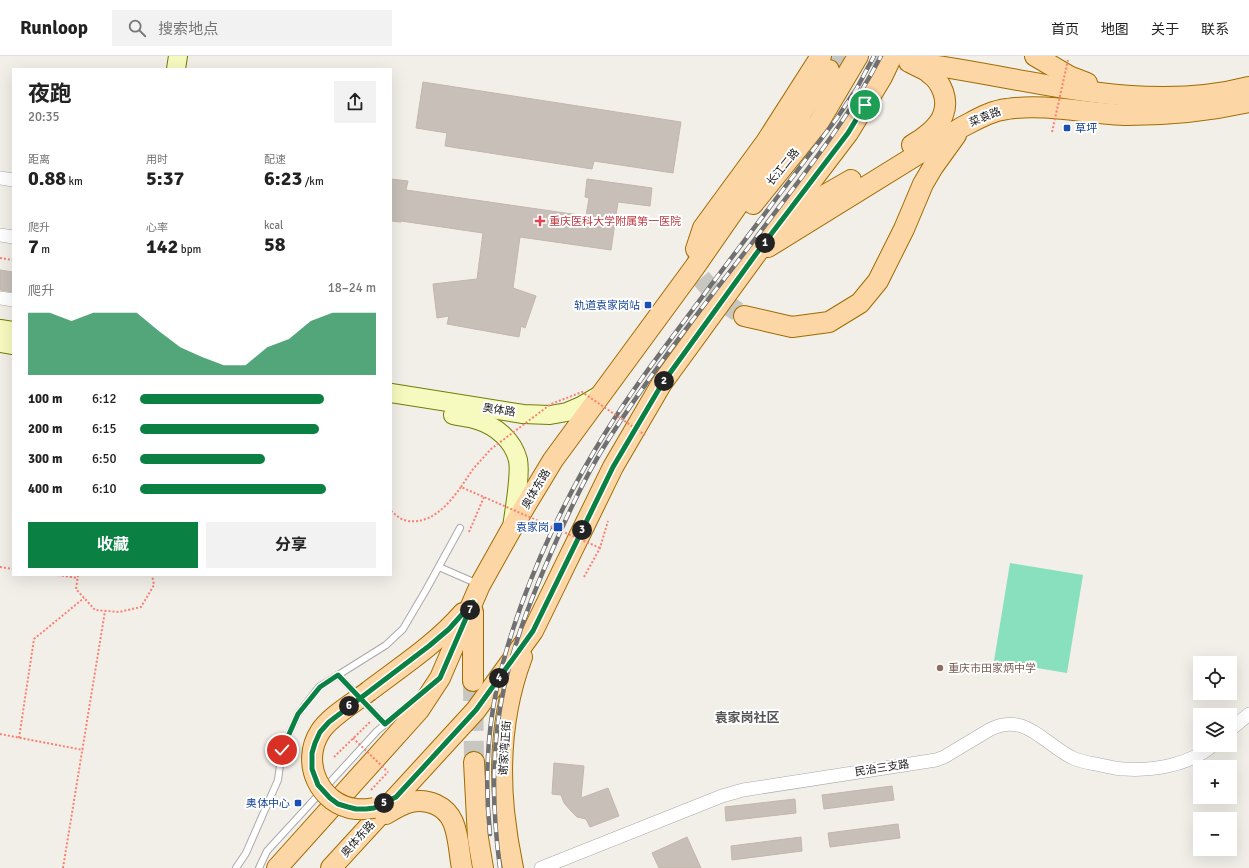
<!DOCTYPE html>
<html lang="zh">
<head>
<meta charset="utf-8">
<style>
  body { margin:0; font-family:Signika,"Noto Sans SC",sans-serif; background:#f2f2f2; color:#222; height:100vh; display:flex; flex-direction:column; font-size:15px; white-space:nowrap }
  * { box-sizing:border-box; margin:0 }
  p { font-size:13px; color:#767676 }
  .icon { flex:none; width:22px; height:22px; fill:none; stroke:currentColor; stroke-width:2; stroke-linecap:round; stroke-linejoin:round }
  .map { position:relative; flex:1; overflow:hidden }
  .drawer { position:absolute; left:12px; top:12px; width:380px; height:508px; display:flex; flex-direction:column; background:#fff; border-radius:0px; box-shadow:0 4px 16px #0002 }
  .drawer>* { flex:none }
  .controls { position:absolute; left:1193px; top:600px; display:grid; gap:8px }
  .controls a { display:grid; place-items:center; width:44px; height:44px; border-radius:0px; background:#fff; box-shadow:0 4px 16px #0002; font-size:20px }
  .pin { position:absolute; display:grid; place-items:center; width:34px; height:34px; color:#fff; margin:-17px; border:2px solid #fff; border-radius:50%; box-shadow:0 1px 4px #0007 }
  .km { position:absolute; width:20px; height:20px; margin:-10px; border-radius:50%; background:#222; color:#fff; font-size:11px; line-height:20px; text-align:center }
  .round { display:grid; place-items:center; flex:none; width:42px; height:42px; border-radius:0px; background:#f2f2f2 }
  .headline { display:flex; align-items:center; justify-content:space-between; height:68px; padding:0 16px }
  h1 { font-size:22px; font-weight:700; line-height:30px }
  .figures { display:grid; grid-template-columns:repeat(3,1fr); gap:6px; height:68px; padding:4px 16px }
  .figures div { display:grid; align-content:center }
  .figures b { font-size:20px; font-weight:700 }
  .figures small { font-size:11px; font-weight:400 }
  .figures p { font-size:11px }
  .chart { height:112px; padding:8px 16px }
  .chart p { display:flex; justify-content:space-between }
  .chart svg { width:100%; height:72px; margin-top:4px; fill:#0b8043; opacity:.7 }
  .action { display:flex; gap:8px; margin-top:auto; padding:8px 16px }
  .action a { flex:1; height:46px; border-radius:0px; background:#0b8043; color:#fff; font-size:16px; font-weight:700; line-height:46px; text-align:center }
  .action a+a { background:#f2f2f2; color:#222 }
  ul { padding:0 16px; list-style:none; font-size:13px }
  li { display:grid; grid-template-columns:64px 48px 1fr; align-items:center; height:30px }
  li i { height:10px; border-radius:5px; background:#0b8043 }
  header { display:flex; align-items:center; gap:24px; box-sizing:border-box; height:56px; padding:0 20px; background:#fff; border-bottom:1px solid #e0e0e0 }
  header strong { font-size:19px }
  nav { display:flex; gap:22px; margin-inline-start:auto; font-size:14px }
  .search { width:280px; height:36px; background:#f2f2f2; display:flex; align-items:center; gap:10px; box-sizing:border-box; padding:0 14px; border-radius:0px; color:#767676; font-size:15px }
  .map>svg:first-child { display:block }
</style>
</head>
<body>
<header>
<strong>Runloop</strong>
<div class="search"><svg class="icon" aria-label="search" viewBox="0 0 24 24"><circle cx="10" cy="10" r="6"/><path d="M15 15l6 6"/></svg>搜索地点</div>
<nav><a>首页</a><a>地图</a><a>关于</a><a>联系</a></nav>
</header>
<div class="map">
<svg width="1249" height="812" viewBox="0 0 1249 812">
  <rect width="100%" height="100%" fill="#f2efe9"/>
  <path fill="#88e0be" d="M1010 507 1083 519 1067 617 994 605Z"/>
  <g fill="#c7bfb8" stroke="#c4b6ab">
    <path d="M423 26 681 66 673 117 594 105 592 113 445 90 447 77 416 72Z"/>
    <path d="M391 123 408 125 406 134 586 160 589 142 585 141 587 123 652 132 650 150 618 146 611 194 520 181 513 232 536 240 525 272 521 270 519 281 447 268 449 260 437 262 433 228 477 223 483 177 401 165V166L391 165Z"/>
    <path d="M0 214 13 216V236L0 234Z"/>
    <path d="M554 707 584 710 581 742 608 732 619 760 590 771 586 763 577 761 571 755 564 747 561 739 552 738Z"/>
    <path d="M892 730 894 744 824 753 822 739Z"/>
    <path d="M795 743 796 757 726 765 725 751Z"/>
    <path d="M898 768 900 782 830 791 828 777Z"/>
    <path d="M687 781 701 812H659L652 797Z"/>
    <path d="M801 781 802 795 732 804 731 790Z"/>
  </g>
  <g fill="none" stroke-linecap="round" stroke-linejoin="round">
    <g stroke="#c8c6c1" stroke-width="20" stroke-dasharray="20 10" stroke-linecap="butt">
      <path d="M871 0 907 5"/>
      <path d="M829 14C837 7 844 2 854 0"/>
      <path d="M696 193 700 221 720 244 744 260"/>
      <path d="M473 625 474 706"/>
    </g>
    <g stroke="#a9a9a9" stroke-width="8">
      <g id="lane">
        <path d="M439 511 478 528"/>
        <path d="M338 619 385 668"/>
        <path d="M236 812 246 797 278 724 282 694 298 658 319 631 386 589 403 573 426 534 460 472"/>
        <path d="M259 812 267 795 377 675 419 640"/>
      </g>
    </g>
    <g stroke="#a9a9a9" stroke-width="14">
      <g id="street">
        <path d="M0 122 13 124"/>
        <path d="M0 179 13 181"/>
        <path d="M0 242 13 244"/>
        <path d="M1230 674 1249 658"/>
        <path d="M541 812 722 740 743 734 936 704 944 701 989 674C1026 655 1043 688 1073 702 1082 706 1090 707 1100 709 1107 710 1116 713 1124 713 1153 715 1190 709 1213 689"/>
      </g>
    </g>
    <g stroke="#707d05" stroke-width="20">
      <g id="secondary">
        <path d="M176 13 178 0"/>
        <path d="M0 273 13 275"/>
        <path d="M0 287 13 289"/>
        <path d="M391 337 523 358 550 359 567 356 581 350 600 339"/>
        <path d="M453 359C461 361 470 361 477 364 496 370 513 384 518 404 521 419 514 455 512 472"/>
      </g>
    </g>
    <g stroke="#a06b00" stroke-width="22">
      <g id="primary">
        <path d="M1035 0 1069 20 1087 27"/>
        <path d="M909 6C1020 19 1138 60 1249 31"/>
        <path d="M912 89C923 83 939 71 943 59 949 44 942 26 929 17 925 13 918 11 913 8"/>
        <path d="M753 148 819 66 858 0"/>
        <path d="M790 159 851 124"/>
        <path d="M768 191 962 71C976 64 990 55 1007 53 1046 47 1089 58 1128 59 1170 59 1209 55 1249 46"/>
        <path d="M696 193 703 172 766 86 821 0"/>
        <path d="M744 260 792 271 829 266 860 247 878 225 904 173 923 128 933 111 956 79"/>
        <path d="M473 556V625"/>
        <path d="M369 635C402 610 436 588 463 557"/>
        <path d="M474 706 478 782 483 812"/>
        <path d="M386 758C394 753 402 748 411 746 428 742 446 750 453 766 459 780 459 797 462 812"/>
        <path d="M277 812 419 654 440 622 480 529 512 472 553 404 694 212 792 71 829 14"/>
        <path d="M331 812 476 654 533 575 613 411 662 327 756 198 848 77 882 21 892 0"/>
        <path d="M513 812C509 793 506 774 504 755 499 703 504 649 522 601"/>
      </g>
    </g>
    <g stroke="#fa8072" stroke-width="2" stroke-dasharray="2 2" stroke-linecap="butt">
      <path d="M0 202 13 204"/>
      <path d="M469 476 484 441"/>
      <path d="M0 511 13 513"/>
      <path d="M58 519 78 522"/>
      <path d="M78 519 76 533 95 554 119 556 141 551 154 529 152 519"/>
      <path d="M584 521 600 492 608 465"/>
      <path d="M0 678 83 694"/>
      <path d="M19 682 34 583 84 542"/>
      <path d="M334 701 370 666"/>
      <path d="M371 734 388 716"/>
      <path d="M63 812 105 555"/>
    </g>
    <use href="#lane" stroke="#fff" stroke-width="6"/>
    <use href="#street" stroke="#fff" stroke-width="13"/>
    <use href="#secondary" stroke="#f7fabf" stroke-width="18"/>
    <use href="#primary" stroke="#fcd6a4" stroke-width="20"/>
    <g stroke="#707070" stroke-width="4.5">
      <g id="rail">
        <path d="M490 778C485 730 487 678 497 631 516 546 558 453 604 379 636 327 675 278 711 229 753 173 795 118 837 62L857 32 874 0"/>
        <path d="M500 812C492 753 491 691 504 632 514 586 532 540 551 497 568 457 586 418 610 381 654 312 705 248 755 183 799 124 847 66 881 0"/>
      </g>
    </g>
    <use href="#rail" stroke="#fff" stroke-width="3" stroke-dasharray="9" stroke-linecap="butt"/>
    <g stroke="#a06b00" stroke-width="22" stroke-linecap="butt">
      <path id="primary-bridge" d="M369 635C355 646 329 661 320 676 300 707 320 749 356 753 362 754 368 753 374 752"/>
    </g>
    <g stroke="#fa8072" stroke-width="2" stroke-dasharray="2 2" stroke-linecap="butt">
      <path d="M1052 76 1068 4"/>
      <path d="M461 431 473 413 491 393 551 348 582 336 645 379"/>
      <path d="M391 455C395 458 400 463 404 464 429 471 448 449 461 431L600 492"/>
      <path d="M353 682 388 716"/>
    </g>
    <use href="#primary-bridge" stroke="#fcd6a4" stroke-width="20"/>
  </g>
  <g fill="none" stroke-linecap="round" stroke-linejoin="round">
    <g stroke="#fff" stroke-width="8">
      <path id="route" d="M282 694 298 658 320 631 338 619 385 668 440 622 473 546 449 573 429 590 329 666 320 676 315 687 312 697V713L318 729 330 742 338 748 348 751 356 753H366L374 752 396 741 476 654 533 575 613 411 662 328 756 198 848 77 865 49"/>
    </g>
    <use href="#route" stroke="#0b8043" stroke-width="5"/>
  </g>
  <g fill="#1a4fb4" stroke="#fff" stroke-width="1.5">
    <rect x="1063" y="68" width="8" height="8" rx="2"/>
    <rect x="644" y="245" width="8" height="8" rx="2"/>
    <rect x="553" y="466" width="10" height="10" rx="2"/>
    <rect x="294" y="743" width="8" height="8" rx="2"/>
  </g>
  <path fill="#e0444e" stroke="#fff" stroke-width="1.5" d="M538 159h4v4h4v4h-4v4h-4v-4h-4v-4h4z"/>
  <circle fill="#8d6e63" stroke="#fff" stroke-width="1.5" cx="940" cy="612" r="4"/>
  <g text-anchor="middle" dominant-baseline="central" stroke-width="4" stroke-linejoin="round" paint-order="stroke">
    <g font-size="11" fill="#222" stroke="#fff">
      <text transform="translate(985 61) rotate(-22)">菜袁路</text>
      <text transform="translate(783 111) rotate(-51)">长江二路</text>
      <text transform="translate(499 354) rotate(9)">奥体路</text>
      <text transform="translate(536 433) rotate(-59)">奥体东路</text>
      <text transform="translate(505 692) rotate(-86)">谢家湾正街</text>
      <text transform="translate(882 712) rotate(-9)">民治三支路</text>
      <text transform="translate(358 783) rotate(-48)">奥体东路</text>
    </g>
    <g font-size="11" fill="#164399" stroke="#fff" text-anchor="end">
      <text x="1075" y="72" text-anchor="start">草坪</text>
      <text x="640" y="249">轨道袁家岗站</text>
      <text x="549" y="471">袁家岗</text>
      <text x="290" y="747">奥体中心</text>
    </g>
    <g font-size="11" fill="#be3a42" stroke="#fff" text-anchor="start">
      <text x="549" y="165">重庆医科大学附属第一医院</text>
    </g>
    <g font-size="11" fill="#785e54" stroke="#fff" text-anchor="start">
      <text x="948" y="612">重庆市田家炳中学</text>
    </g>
    <g font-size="13" font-weight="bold" fill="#555" stroke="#fff">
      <text x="747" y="662">袁家岗社区</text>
    </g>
  </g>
</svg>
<div class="controls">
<a><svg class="icon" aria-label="locate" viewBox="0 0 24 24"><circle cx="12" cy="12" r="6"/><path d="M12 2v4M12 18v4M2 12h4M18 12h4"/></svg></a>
<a><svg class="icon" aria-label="layers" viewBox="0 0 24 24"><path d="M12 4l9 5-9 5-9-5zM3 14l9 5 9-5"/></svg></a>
<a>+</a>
<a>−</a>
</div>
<div class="pin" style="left:865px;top:49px;background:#1e9e55"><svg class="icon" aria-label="arrive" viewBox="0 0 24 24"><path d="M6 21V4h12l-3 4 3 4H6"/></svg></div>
<div class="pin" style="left:282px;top:694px;background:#d93025"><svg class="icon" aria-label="check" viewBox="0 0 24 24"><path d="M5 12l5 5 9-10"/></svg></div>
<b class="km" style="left:765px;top:187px">1</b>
<b class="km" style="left:664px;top:325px">2</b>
<b class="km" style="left:582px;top:474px">3</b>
<b class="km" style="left:499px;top:622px">4</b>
<b class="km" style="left:384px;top:747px">5</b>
<b class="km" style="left:349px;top:650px">6</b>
<b class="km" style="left:470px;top:554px">7</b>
<section class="drawer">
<div class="headline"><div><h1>夜跑</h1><p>20:35</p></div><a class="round"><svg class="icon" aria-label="share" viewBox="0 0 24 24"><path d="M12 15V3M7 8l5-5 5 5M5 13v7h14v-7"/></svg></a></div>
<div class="figures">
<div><p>距离</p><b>0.88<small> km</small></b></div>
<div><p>用时</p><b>5:37</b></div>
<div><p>配速</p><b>6:23<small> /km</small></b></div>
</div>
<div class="figures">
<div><p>爬升</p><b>7<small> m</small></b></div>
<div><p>心率</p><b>142<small> bpm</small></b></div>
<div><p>kcal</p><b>58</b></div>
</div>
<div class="chart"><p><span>爬升</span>18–24 m</p>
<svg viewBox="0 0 160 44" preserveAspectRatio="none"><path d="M0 44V6L10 6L20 11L30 6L40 6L50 6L60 17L70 27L80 33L90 38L100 38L110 27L120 22L130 11L140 6L150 6L160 6V44z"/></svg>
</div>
<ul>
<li><b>100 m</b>6:12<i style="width:78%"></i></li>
<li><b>200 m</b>6:15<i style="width:76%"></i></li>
<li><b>300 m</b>6:50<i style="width:53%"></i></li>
<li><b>400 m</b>6:10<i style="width:79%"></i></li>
</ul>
<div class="action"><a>收藏</a><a>分享</a></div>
</section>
</div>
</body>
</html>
